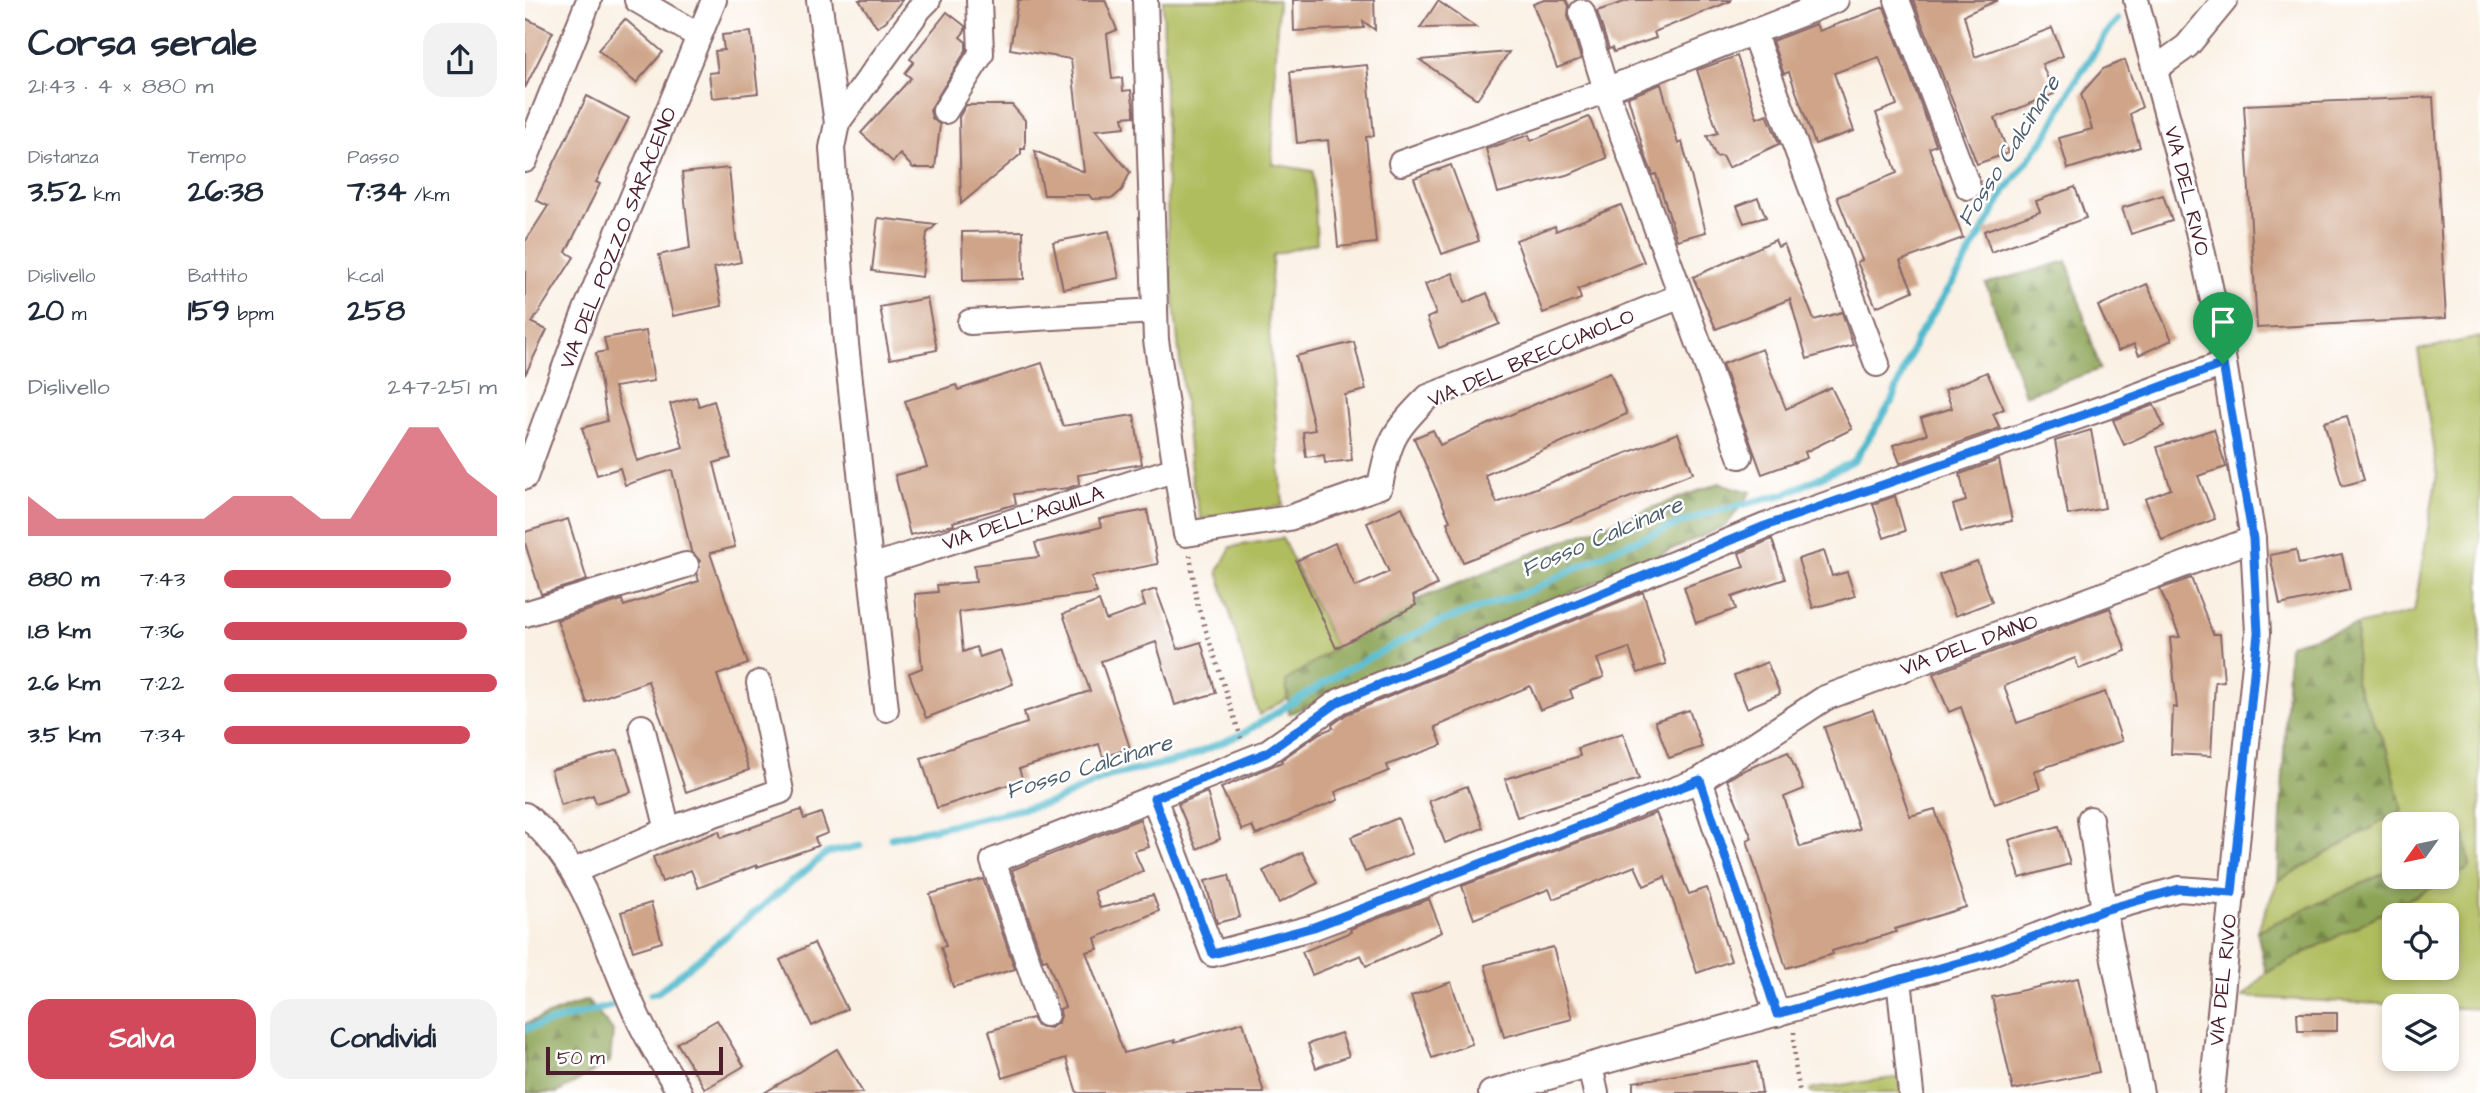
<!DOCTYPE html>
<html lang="it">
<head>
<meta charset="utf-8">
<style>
  body { margin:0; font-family:"Architects Daughter",sans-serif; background:#f2f2f3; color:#1f2937; height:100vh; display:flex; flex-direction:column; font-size:26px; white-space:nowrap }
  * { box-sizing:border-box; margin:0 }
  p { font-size:23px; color:#747a83 }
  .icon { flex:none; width:38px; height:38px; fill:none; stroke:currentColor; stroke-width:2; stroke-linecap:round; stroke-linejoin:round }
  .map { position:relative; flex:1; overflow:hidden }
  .panel { display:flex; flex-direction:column; background:#fff; width:525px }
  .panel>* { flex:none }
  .needle { width:46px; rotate:237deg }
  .fabs { position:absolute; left:1857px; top:812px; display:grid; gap:14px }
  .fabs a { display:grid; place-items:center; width:77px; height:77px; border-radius:14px; background:#fff; box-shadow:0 4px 10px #0003; font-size:35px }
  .scale { position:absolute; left:21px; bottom:18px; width:177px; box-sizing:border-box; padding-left:7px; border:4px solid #4a1f2b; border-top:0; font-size:19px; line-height:24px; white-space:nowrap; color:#4a1f2b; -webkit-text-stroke:5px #fff; paint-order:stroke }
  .pin { position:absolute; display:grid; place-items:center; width:60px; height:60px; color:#fff; margin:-72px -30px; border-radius:50% 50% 50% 0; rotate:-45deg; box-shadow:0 0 7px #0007 }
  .pin .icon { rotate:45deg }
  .round { display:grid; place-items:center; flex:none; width:74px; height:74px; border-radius:21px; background:#f2f2f3 }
  .overview { display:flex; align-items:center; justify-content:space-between; height:119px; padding:0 28px }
  h1 { font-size:38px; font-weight:700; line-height:52px }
  .stats { display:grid; grid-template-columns:repeat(3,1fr); gap:10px; height:119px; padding:7px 28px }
  .stats div { display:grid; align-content:center }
  .stats b { font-size:30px; font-weight:700 }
  .stats small { font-size:19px; font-weight:400 }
  .stats p { font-size:19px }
  .chart { height:196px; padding:14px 28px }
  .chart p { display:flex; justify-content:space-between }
  .chart svg { width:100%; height:126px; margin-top:7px; fill:#d1495b; opacity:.7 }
  .button { display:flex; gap:14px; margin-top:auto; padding:14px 28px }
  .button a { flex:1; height:80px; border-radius:21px; background:#d1495b; color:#fff; font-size:28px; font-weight:700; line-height:80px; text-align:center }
  .button a+a { background:#f2f2f3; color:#1f2937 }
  ul { padding:0 28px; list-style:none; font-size:23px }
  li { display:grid; grid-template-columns:112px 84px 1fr; align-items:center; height:52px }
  li i { height:18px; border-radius:9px; background:#d1495b }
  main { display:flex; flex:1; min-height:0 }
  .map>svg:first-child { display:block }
</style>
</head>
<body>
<main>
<section class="panel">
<div class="overview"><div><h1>Corsa serale</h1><p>21:43 · 4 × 880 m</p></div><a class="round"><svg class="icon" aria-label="share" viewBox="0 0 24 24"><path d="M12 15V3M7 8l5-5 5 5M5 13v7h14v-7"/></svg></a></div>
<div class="stats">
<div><p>Distanza</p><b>3.52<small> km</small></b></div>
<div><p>Tempo</p><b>26:38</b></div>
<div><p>Passo</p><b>7:34<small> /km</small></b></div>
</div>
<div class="stats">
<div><p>Dislivello</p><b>20<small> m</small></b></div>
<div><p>Battito</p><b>159<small> bpm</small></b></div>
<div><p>kcal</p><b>258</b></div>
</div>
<div class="chart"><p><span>Dislivello</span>247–251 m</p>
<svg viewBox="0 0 160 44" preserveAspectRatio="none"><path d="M0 44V30L10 38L20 38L30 38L40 38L50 38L60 38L70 30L80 30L90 30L100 38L110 38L120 22L130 6L140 6L150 22L160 30V44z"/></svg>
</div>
<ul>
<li><b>880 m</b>7:43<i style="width:83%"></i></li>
<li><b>1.8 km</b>7:36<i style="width:89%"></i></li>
<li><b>2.6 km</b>7:22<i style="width:100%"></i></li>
<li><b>3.5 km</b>7:34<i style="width:90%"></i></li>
</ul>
<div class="button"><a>Salva</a><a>Condividi</a></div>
</section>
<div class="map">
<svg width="1955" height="1093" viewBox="0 0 1955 1093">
  <defs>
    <pattern id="forest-firs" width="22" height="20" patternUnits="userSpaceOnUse" patternTransform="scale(1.75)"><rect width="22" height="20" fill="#8ca456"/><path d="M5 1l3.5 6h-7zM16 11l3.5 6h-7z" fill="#748547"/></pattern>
  </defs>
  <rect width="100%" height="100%" fill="#fff"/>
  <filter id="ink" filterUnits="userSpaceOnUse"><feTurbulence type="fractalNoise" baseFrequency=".0143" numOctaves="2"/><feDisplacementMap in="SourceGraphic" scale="14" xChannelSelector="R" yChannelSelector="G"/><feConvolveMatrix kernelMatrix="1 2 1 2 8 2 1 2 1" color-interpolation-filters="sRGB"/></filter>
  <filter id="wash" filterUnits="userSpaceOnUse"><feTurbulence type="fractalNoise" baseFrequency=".00686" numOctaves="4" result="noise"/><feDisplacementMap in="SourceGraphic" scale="28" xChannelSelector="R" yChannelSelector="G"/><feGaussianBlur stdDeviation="1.57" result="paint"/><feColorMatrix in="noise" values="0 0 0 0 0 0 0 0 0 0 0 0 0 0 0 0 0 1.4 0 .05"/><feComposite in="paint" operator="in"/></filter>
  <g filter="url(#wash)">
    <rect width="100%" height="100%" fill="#faf0e3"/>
    <g fill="#b0bd5f" stroke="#7d6e45" stroke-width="2" fill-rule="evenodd">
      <path d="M638 0H753L747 164 788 171 792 243 748 255 743 318 758 506 676 519 667 480 643 243Z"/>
      <path d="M1955 337V1009L1718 997 1741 973 1945 868 1940 837 1922 845V824H1869V869L1732 931 1753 881 1877 810 1863 751 1830 682 1832 625 1889 612 1912 474 1893 350ZM1869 915H1922V968H1869Z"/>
      <path d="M757 538 811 648 761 681 763 698 734 715 693 571 706 547Z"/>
      <path d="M1375 1077 1377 1093H1286L1285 1089Z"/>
    </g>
    <g fill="url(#forest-firs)" stroke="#6b6240" stroke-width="2">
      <path d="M1542 261 1575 369 1500 395 1461 284Z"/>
      <path d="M1194 483 1226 492 1201 526 764 714 761 681 864 611 1046 538Z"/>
      <path d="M1832 625 1830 682 1863 751 1877 810 1753 881 1764 644Z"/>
      <path d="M1940 836 1945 868 1741 973 1732 931 1869 869V877H1922V845Z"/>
      <path d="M62 1000 88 1031 85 1062 32 1093H0V1024Z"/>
    </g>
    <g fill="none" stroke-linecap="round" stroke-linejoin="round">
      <g stroke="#50b9cd" stroke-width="7">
        <path d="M366 838 528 802 585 776 659 759 717 734 821 670 912 623 1007 590 1094 547 1180 514 1260 494 1329 461 1366 403 1392 338 1438 266 1480 191 1523 134 1548 85 1585 28 1593 20"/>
        <path d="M126 994 133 992 302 853 335 846"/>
        <path d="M0 1029 86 1006"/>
      </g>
    </g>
    <g id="blocks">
      <g fill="#cfa488">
        <path d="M334 0H377L361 21 352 27Z"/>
        <path d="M493 0H580L592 30 582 34 587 79 597 78 598 91 606 90 609 110V116L598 117 600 127 570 130 605 172 597 190 588 198 567 199 564 195H519L510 151 559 172 546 59 485 49Z"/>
        <path d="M768 0H849L850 30 838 21 839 28 769 31Z"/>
        <path d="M1019 0H1041L1044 6 1043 16 1056 59 1032 68 1008 4Z"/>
        <path d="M1105 0H1206V1L1129 32 1131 38 1089 52 1087 48 1084 49 1072 11Z"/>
        <path d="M1388 0H1473L1439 15 1450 57 1527 28 1538 56 1517 64 1529 94 1470 118 1483 153 1452 164Z"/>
        <path d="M913 1 951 27 895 28Z"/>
        <path d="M1359 7 1411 145 1404 148 1438 238 1375 261 1388 291 1351 307 1332 262 1337 260 1312 197 1372 173 1351 113 1372 105 1354 57 1309 73 1329 131 1290 144 1264 72 1259 74 1247 41 1291 24 1294 31Z"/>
        <path d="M422 12 440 26V31L435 37 441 42V50L405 110 407 118 415 125 410 168H388L375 154 368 162 336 133 386 78 380 73 389 62 385 59Z"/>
        <path d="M0 18 28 32 0 88Z"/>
        <path d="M100 19 138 52 111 83 73 50Z"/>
        <path d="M226 32 233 93 187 98 184 73 193 72 190 51 199 50 197 35Z"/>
        <path d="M984 52 952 99 895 60Z"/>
        <path d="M1212 56 1232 118 1242 114 1254 144 1203 168 1197 156 1191 157 1182 136 1193 133 1172 70Z"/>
        <path d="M1600 60 1617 107 1605 114 1615 147 1543 169 1534 138 1567 129 1556 94 1578 69Z"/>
        <path d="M842 65 849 136 841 137 851 243 813 247 803 140 772 143 765 72Z"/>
        <path d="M1136 84 1153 144 1157 142 1181 232 1152 240 1131 174 1128 175 1120 154 1103 97Z"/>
        <path d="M62 96 104 118 71 182 75 184 41 252 49 257 7 323 22 330 0 375V242L23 206 11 200Z"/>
        <path d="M1908 97 1921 318 1732 328 1719 105Z"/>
        <path d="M441 105H487L500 120V149H496V154L436 204 434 117Z"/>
        <path d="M1064 117 1082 158 1045 174 973 193 961 149 1004 135 1006 141Z"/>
        <path d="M926 165 954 241 917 254 889 178Z"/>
        <path d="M204 168 211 238 216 262 189 268 197 306 148 316 134 255 165 248 157 173Z"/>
        <path d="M1550 187 1561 218 1466 252 1459 231 1515 211 1511 201Z"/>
        <path d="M1638 195 1647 221 1606 234 1597 208Z"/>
        <path d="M1233 198 1241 217 1219 223 1212 206Z"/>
        <path d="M1096 205 1119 262 1053 289 1056 299 1018 313 991 240 1030 226 1031 231Z"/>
        <path d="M353 218 411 225 402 233 397 277 347 271Z"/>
        <path d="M498 231 499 279 438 281 437 232Z"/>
        <path d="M584 231 594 278 538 289 528 242Z"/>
        <path d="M1250 240 1253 247 1259 244 1289 320 1317 312 1328 345 1282 359 1265 299 1191 329 1168 277Z"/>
        <path d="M928 273 939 303 962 293 975 324 914 348 902 318 911 314 900 284Z"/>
        <path d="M1622 284 1647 340 1614 355 1609 344 1593 351 1573 306Z"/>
        <path d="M402 298 412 350 365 359 355 307Z"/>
        <path d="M121 331 129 381 89 387 112 461 158 447 145 404 171 397 174 406 189 401 206 458 189 463 210 547 185 553 223 664 192 675 224 770 161 792 123 681 62 703 32 620 97 600 99 606 174 581 172 575 175 561 166 551 147 470 100 485 95 468 72 475 57 428 82 421 71 353 82 351 79 338Z"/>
        <path d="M829 342 841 390 820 395 827 460 800 463 799 455 781 457 778 432 790 430 771 356Z"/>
        <path d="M1237 349 1261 409 1306 387 1327 429 1280 452 1282 458 1237 474 1197 364Z"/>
        <path d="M517 363 538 426 609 415 617 464 553 475 554 484 543 488 489 494 491 504 428 522 429 525 424 526 385 535 370 475 402 467 380 401 431 385 433 390Z"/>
        <path d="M1085 372 1102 414 960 475 972 503 1153 433 1168 473 938 562 922 522 925 521 889 438 908 430 915 445Z"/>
        <path d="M1462 372 1479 409 1468 414 1475 428 1375 463 1368 445 1402 434 1396 418 1427 408 1420 390Z"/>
        <path d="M1629 405 1639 426 1599 445 1588 420Z"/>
        <path d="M1822 416 1839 480 1817 486 1799 422Z"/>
        <path d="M1689 429 1701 467 1673 476 1690 519 1637 540 1620 499 1646 489 1632 447Z"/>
        <path d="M1566 430 1580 508 1543 515 1530 441Z"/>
        <path d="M1474 460 1487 521 1436 532 1428 505 1441 501 1435 474Z"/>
        <path d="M1370 496 1380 531 1359 538 1348 504Z"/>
        <path d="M877 507 912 585 888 596 891 605 811 648 771 561 810 543 830 587 864 572 842 523Z"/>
        <path d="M622 510 633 564 566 577 572 593 434 612 438 652 451 647 455 657 475 650 488 684 401 718 384 673 397 668 390 594 413 592 412 585 451 582 449 565 514 557 510 543 576 527 574 519Z"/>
        <path d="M43 519 62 580 16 594 0 543V532Z"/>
        <path d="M1247 539 1260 579 1207 597 1211 609 1171 623 1159 587 1219 567 1214 553Z"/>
        <path d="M1771 550 1774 564 1817 555 1825 590 1755 605 1745 555Z"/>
        <path d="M1299 551 1307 576 1322 572 1330 596 1288 608 1273 559Z"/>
        <path d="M1452 561 1467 602 1430 616 1414 575Z"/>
        <path d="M1666 578 1688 634H1695L1699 681 1690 682 1686 756 1646 754 1648 707 1652 708 1645 638 1655 637 1635 589Z"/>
        <path d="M631 589 653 649 676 642 691 693 650 705 631 642 576 661 605 748 578 757 574 744 494 769 498 780 412 808 396 758 502 723 499 712 565 691 538 614 574 601 581 620 620 606 616 594Z"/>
        <path d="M1118 592 1141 664 1113 673 1104 648 1072 659 1079 677 1045 690 1048 698 1015 710 1005 686 910 727 917 745 862 765 864 771 810 792 813 800 731 835 727 826 717 830 696 788 757 762 756 760 795 733 808 728 807 725 822 714Z"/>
        <path d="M1585 608 1601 651 1554 669 1550 658 1479 686 1492 723 1580 692 1597 741 1509 771 1515 788 1470 804 1436 707 1424 712 1408 674Z"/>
        <path d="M1242 662 1255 694 1222 708 1209 676Z"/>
        <path d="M1164 710 1177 747 1144 758 1130 721Z"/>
        <path d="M1348 710 1385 816 1410 809 1441 907 1370 929 1371 932 1307 951 1308 954 1261 968 1222 840 1227 838 1202 780 1215 772 1263 752 1279 789 1259 797 1275 847 1334 829 1299 727Z"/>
        <path d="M1098 733 1114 779 992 817 980 779 1055 756 1053 748Z"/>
        <path d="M93 750 106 792 71 803 68 795 36 805 26 770Z"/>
        <path d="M942 786 958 828 920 843 904 801Z"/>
        <path d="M682 792 695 839 672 849 653 804Z"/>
        <path d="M276 810 279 819 296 813 303 833 290 838 293 846 232 867V865L173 888 166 870 137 882 128 857 194 831 196 838Z"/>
        <path d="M1131 813 1164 894 1182 888 1206 961 1172 973 1140 877 1119 886 1110 866 1028 899 1024 889 949 919 937 886Z"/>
        <path d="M873 818 887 854 840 872 826 837Z"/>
        <path d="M615 819 624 847 609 851 618 871 569 891 575 908 628 895 634 911 570 938 573 949 561 952 599 1053 650 1040V1042L718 1022 739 1093H552L541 1058 478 1078 464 1031 507 1018 512 1026 525 1028 533 1023 536 1016 535 1009 540 1007 522 959 518 960 487 870Z"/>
        <path d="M1534 826 1545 864 1495 878 1484 840Z"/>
        <path d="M777 852 793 883 754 903 738 871Z"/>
        <path d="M704 875 715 917 692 923 680 881Z"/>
        <path d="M458 879 490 969 428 987 416 947 421 946 405 894Z"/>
        <path d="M904 899 917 932 841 966 836 955 787 975 777 952 826 932 825 929Z"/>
        <path d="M126 903 137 942 108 951 96 912Z"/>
        <path d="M289 943 322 1009 287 1026 255 960Z"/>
        <path d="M1028 947 1047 1019 979 1037 960 965Z"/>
        <path d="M1553 978 1574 1072 1488 1090 1467 997Z"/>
        <path d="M926 982 947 1044 907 1058 886 996Z"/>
        <path d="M1772 1013H1812V1031H1773Z"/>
        <path d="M192 1020 219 1066 180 1089 152 1043Z"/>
        <path d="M816 1033 824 1056 791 1068 783 1044Z"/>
        <path d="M312 1049 338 1093H239Z"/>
        <path d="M1232 1062 1237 1093H1108V1082Z"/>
      </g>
    </g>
  </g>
  <g filter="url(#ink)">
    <use href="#blocks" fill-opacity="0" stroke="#88686b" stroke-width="2"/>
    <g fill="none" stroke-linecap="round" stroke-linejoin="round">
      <g stroke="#88686b" stroke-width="28">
        <g id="minor">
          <path d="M112 0 174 36"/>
          <path d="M294 0 312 123"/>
          <path d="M620 0 631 340 661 534 764 518 855 486C864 440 869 430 903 397L1156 296"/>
          <path d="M1372 0 1443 187"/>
          <path d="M1611 0 1673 231 1691 314 1728 539 1733 633 1687 1093"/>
          <path d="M1057 12 1081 90 1215 456"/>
          <path d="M1228 32 1352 364"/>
          <path d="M1630 69 1662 46 1700 0"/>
          <path d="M420 111 456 54 454 0"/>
          <path d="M0 160 64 0"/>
          <path d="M876 163 1060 98 1311 0"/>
          <path d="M445 322 630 311"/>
          <path d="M0 477 58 317 189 0"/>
          <path d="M346 567 651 469"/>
          <path d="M0 614 161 565"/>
          <path d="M361 709 321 344 307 148 312 123 395 8 403 0"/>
          <path d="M117 727 143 830"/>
          <path d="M1175 780 1252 1014"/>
          <path d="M629 798 688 954 789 927 1175 780 1300 698 1728 539"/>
          <path d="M0 815C64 868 79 947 113 1018 125 1044 141 1068 155 1093"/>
          <path d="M1565 819 1579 910 1616 1093"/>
          <path d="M49 871 143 830 256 791 234 683"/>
          <path d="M1374 979 1386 1093"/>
          <path d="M521 1014 468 861 741 753 815 701 1240 526 1595 402 1698 364"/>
          <path d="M1065 1066 1071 1093"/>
          <path d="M966 1093 1461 955 1579 910 1654 889 1708 893"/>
        </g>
      </g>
      <g stroke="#88686b" stroke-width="4.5" stroke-dasharray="2 5" stroke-linecap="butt">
        <path d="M665 555 672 603 716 738"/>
        <path d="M1269 1032 1270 1065 1275 1093"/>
      </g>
      <use href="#minor" stroke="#fff" stroke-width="24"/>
    </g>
  </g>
  <g fill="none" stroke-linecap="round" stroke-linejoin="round" filter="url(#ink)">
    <g stroke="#fff" stroke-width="14">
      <path id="route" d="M1698 364 1728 539 1733 633 1707 893 1654 889 1579 910 1461 955 1252 1014 1175 780 789 927 688 954 629 798 741 753 815 701 1240 526 1595 402Z"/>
    </g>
    <use href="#route" stroke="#1a73e8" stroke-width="9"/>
  </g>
  <g text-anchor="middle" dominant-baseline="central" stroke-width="5" stroke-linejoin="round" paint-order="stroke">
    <g font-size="21" fill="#4a1f2b" stroke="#fff">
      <text transform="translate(1662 191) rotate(76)">VIA DEL RIVO</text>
      <text transform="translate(93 238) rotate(-68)">VIA DEL POZZO SARACENO</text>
      <text transform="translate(1006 358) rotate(-23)">VIA DEL BRECCIAIOLO</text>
      <text transform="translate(498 518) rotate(-18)">VIA DELL'AQUILA</text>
      <text transform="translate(1444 645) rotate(-20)">VIA DEL DAINO</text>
      <text transform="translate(1698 980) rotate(-84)">VIA DEL RIVO</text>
    </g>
    <g font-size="23" font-style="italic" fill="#4c5d6c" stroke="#fff">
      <text transform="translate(1484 151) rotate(-58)">Fosso Calcinare</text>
      <text transform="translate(1077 537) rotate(-23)">Fosso Calcinare</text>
      <text transform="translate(564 767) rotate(-17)">Fosso Calcinare</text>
    </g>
  </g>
</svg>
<div class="fabs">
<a><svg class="needle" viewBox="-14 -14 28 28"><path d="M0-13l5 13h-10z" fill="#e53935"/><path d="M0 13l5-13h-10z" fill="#747a83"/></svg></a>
<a><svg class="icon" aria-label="locate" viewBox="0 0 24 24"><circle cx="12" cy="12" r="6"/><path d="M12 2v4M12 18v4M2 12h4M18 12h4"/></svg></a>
<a><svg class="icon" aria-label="layers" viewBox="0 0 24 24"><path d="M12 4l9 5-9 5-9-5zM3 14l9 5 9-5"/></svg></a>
</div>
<div class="scale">50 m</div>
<div class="pin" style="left:1698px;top:364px;background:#1e9e55"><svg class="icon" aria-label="arrive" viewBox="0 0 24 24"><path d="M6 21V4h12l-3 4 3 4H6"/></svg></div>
</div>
</main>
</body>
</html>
